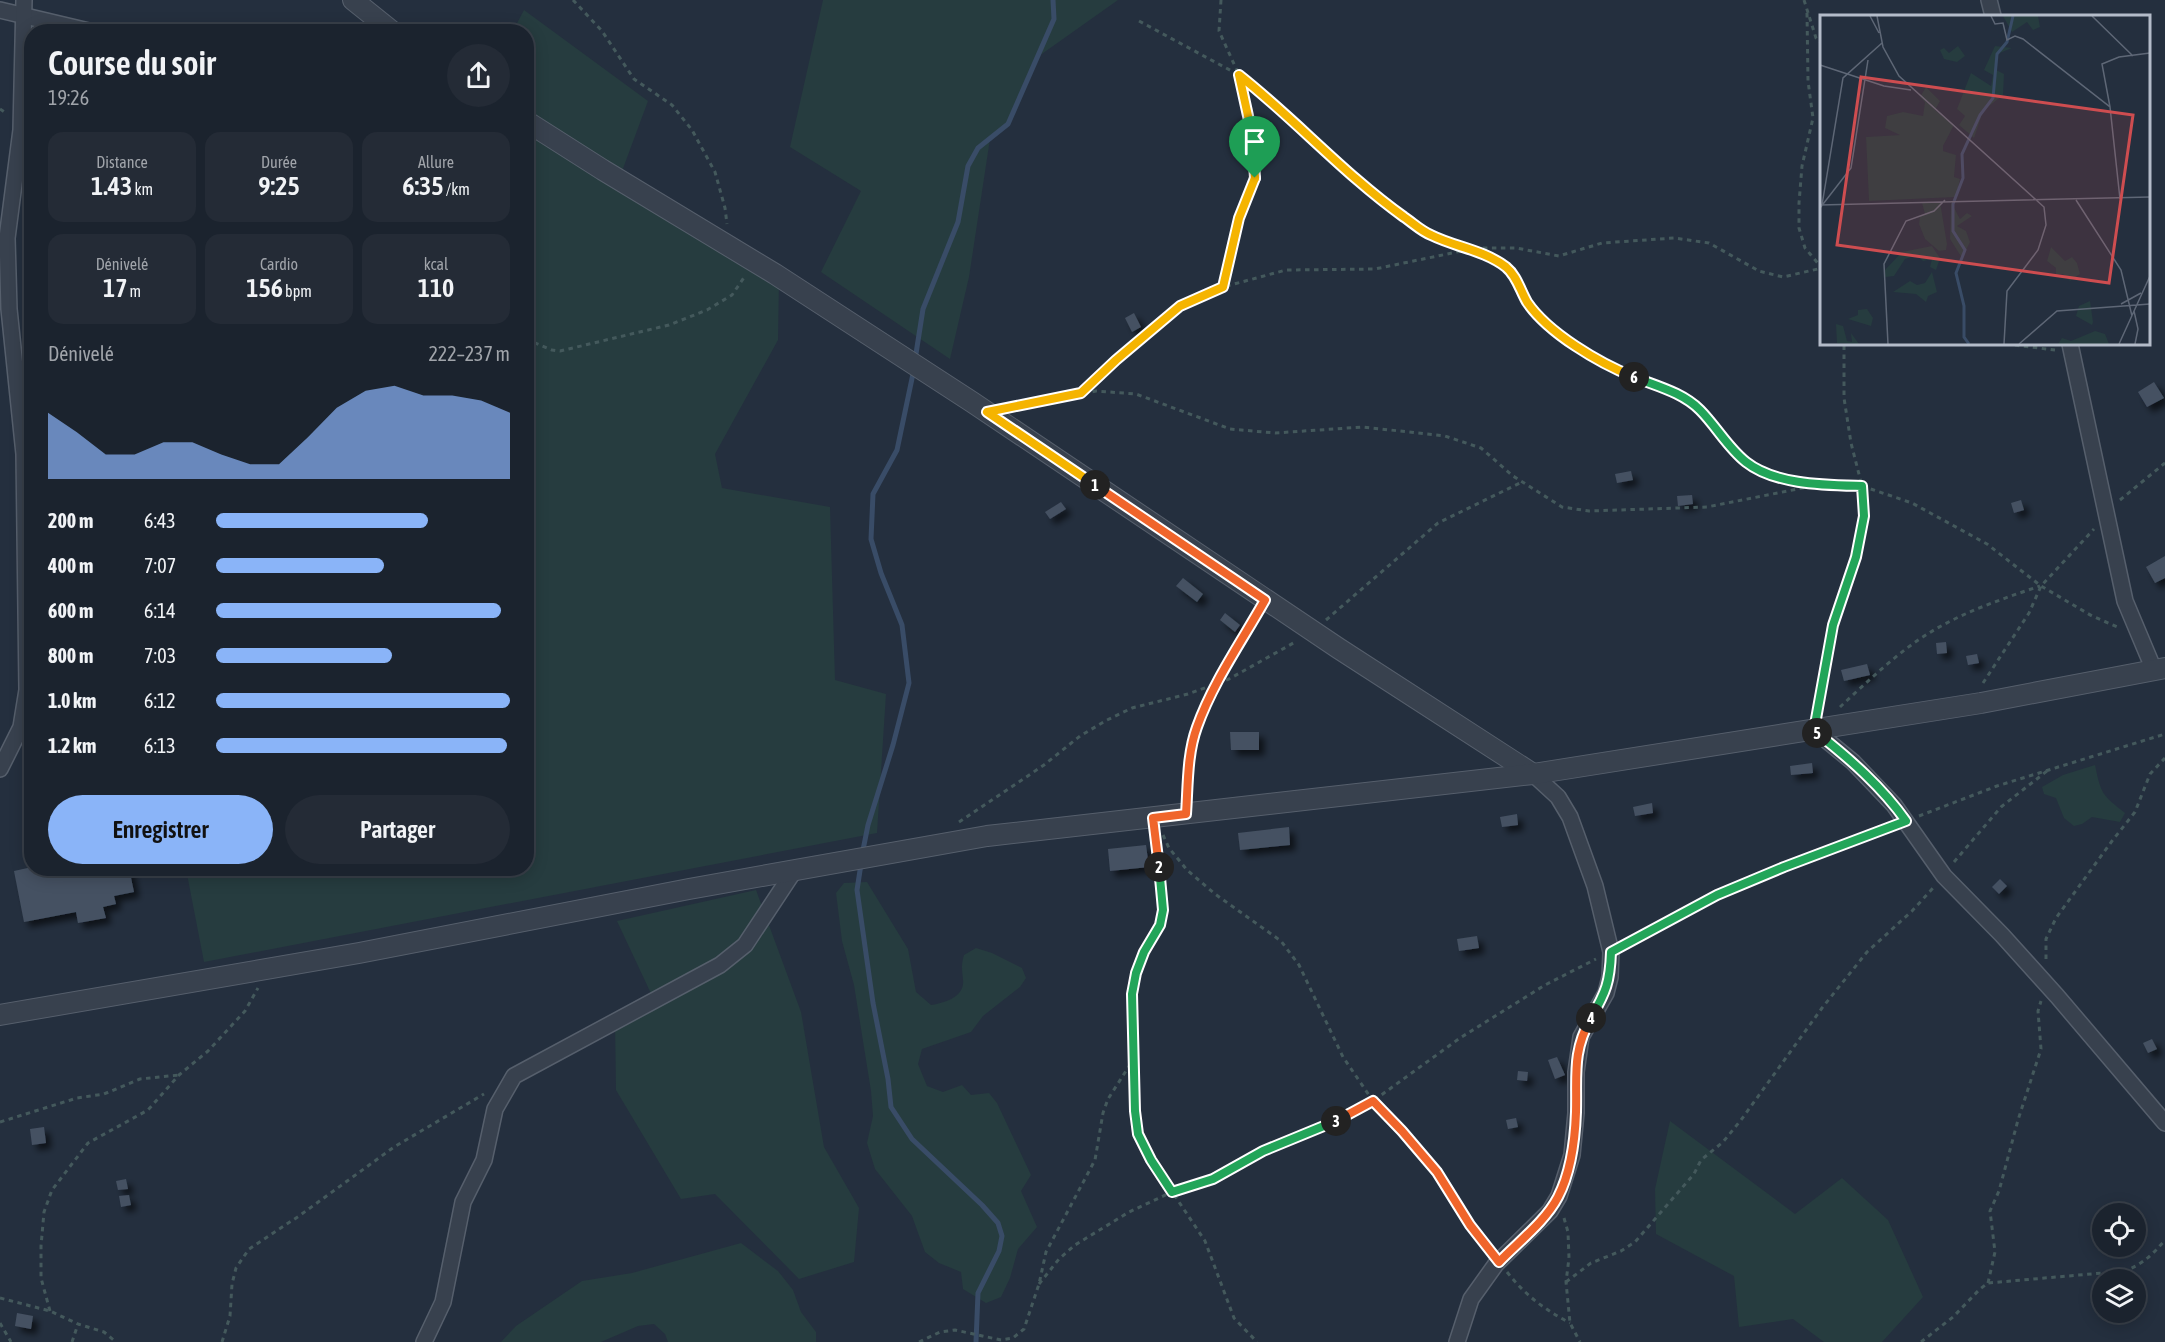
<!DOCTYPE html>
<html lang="fr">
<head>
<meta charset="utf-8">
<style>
  body { margin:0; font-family:"Asap Condensed",sans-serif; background:#242b36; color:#f1f3f6; height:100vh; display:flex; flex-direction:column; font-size:22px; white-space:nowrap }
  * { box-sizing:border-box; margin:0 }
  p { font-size:20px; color:#a0a4aa }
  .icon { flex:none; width:33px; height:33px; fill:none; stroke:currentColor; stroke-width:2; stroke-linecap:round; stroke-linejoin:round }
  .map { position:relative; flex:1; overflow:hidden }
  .sheet { position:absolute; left:24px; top:24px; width:510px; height:852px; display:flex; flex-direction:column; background:#1b232e; border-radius:24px; box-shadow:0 3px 15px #0003,0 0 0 2px #39404a }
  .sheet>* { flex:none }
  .tools { position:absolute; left:2092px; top:1203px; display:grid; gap:12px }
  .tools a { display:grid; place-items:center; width:54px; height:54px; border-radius:50%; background:#1b232e; box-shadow:0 3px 15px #0003,0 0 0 2px #39404a; font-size:30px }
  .pin { position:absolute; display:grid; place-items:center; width:51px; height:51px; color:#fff; margin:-62px -26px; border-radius:50% 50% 50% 0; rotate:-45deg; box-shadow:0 0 6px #0007 }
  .pin .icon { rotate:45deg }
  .km { position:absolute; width:30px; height:30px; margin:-15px; border-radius:50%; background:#222; color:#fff; font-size:16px; line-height:30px; text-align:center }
  .round { display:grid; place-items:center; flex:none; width:63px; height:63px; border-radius:32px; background:#242b36 }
  .headline { display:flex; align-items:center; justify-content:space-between; height:102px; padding:0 24px }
  h1 { font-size:33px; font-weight:600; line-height:45px }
  .metrics { display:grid; grid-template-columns:repeat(3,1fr); gap:9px; height:102px; padding:6px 24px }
  .metrics div { display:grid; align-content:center; border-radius:15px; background:#242b36; text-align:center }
  .metrics b { font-size:26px; font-weight:600 }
  .metrics small { font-size:16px; font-weight:400 }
  .metrics p { font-size:16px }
  .chart { height:168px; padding:12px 24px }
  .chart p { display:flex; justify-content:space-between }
  .chart svg { width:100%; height:108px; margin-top:6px; fill:#8ab4f8; opacity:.7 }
  .button { display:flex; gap:12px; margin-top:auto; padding:12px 24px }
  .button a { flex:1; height:69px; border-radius:36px; background:#8ab4f8; color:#111; font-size:24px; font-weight:600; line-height:69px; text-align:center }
  .button a+a { background:#242b36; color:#f1f3f6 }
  ul { padding:0 24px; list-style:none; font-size:20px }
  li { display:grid; grid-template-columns:96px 72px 1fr; align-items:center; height:45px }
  li i { height:15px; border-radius:8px; background:#8ab4f8 }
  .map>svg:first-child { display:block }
</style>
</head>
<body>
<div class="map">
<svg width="2165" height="1342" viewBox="0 0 2165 1342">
  <defs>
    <filter id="shadow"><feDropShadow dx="5.5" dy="5.5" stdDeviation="3" flood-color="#0009"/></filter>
  </defs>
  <rect width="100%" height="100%" fill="#242f3e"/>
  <g fill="#263c3f">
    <path d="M823 0H1118L1039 56 1008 124 990 139 969 277 950 359 821 272 861 191 790 147Z"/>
    <path d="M524 10 648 101 618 182 779 280 778 340 715 454 722 488 830 507 835 680 886 694 877 833 204 962 186 869 526 868V238H531V127L526 123V32L513 31Z"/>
    <path d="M2095 765C2101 794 2102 795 2125 813L2120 822 2092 817 2082 824 2074 826 2064 818 2056 798 2044 794 2042 787 2063 775Z"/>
    <path d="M867 882 908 949 916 992 931 1005C944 1003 965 997 963 980 962 969 961 965 964 955L976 948 992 953 1022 968 1026 978 1020 987 983 1016 971 1032 922 1049 918 1064 927 1086 943 1092 962 1085 971 1095 989 1093 997 1103 1031 1175 1021 1191 1037 1227 1018 1249 1010 1278 1001 1297 986 1303 963 1289 961 1272 939 1263 925 1252 912 1216 875 1169 867 1143 873 1116 871 1091 854 985 842 941 836 893 844 883Z"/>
    <path d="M756 890 801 1012 824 1147 859 1208 854 1262 799 1279 715 1194 681 1199 616 1090 615 1020 654 1000 617 921Z"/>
    <path d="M1670 1121 1795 1214 1842 1178 1888 1220 1923 1297 1882 1342H1824L1793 1319 1739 1327 1734 1276 1656 1234 1655 1189Z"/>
    <path d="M741 1243 778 1271 793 1290 801 1312 816 1332V1342H668L665 1334 654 1324 638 1326 601 1342H501L516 1326 582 1281 632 1273Z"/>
  </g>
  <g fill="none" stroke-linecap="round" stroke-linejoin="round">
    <g stroke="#394c67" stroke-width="5">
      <path d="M915 360 923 309 958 222 968 166 978 148 1008 124 1054 19 1053 0"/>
      <path d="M862 855 868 825 893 745 909 683 902 625 881 573 871 539 873 494 897 450 914 369"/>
      <path d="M861 864 857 890 873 1003 888 1079 891 1107 912 1139 982 1205 998 1223 1002 1236 999 1251 978 1293 976 1342"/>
    </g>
  </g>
  <g fill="#455162" filter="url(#shadow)">
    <path d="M1134 313 1141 327 1132 332 1125 318Z"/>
    <path d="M2154 382 2164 398 2147 407 2138 392Z"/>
    <path d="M1631 471 1633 480 1617 483 1615 474Z"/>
    <path d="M1692 495 1693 504 1678 506 1677 496Z"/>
    <path d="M2021 500 2024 510 2014 513 2011 503Z"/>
    <path d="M1061 502 1066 509 1050 519 1045 512Z"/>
    <path d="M2165 556V578L2155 583 2146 567Z"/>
    <path d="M1183 578 1203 594 1197 602 1176 586Z"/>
    <path d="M1225 613 1240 625 1235 632 1220 620Z"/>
    <path d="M1946 642 1947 653 1937 654 1936 643Z"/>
    <path d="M1977 654 1979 663 1968 665 1966 656Z"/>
    <path d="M1867 664 1870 675 1844 681 1841 670Z"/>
    <path d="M1230 732H1259V750H1231Z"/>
    <path d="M1812 763 1813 773 1791 775 1790 766Z"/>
    <path d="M1652 803 1653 813 1635 816 1633 807Z"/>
    <path d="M1517 814 1518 825 1502 827 1500 817Z"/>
    <path d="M1289 827 1290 845 1240 850 1238 833Z"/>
    <path d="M1146 845 1149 867 1110 871 1108 849Z"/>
    <path d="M32 867 129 868 134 892 114 896 116 904 103 907 106 918 78 923 76 912 24 922 14 871Z"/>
    <path d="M2000 879 2007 886 1999 894 1992 887Z"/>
    <path d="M1477 936 1479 948 1459 951 1457 939Z"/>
    <path d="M2152 1039 2157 1049 2148 1053 2143 1043Z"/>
    <path d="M1557 1057 1565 1075 1555 1079 1548 1060Z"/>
    <path d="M1518 1071 1528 1072 1527 1081 1517 1080Z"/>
    <path d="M1516 1118 1518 1127 1508 1129 1506 1120Z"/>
    <path d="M44 1127 46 1143 32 1145 30 1129Z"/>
    <path d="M126 1179 128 1189 118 1190 116 1181Z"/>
    <path d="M129 1195 131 1205 121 1207 119 1196Z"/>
    <path d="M17 1313 33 1316 31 1329 15 1326Z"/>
  </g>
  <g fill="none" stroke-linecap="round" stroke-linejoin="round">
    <g stroke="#565f6c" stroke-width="18">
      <g id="minor">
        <path d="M1989 0 1993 16"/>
        <path d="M0 10 93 32"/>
        <path d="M264 32H271"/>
        <path d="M2070 344 2125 601 2154 670"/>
        <path d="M1814 730 1853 762 1894 805 1944 876 2002 935 2057 996 2165 1123"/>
        <path d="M0 769 21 727 27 690 24 454 9 309 7 238 21 130 24 0"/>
        <path d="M424 1342 443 1302 463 1202 484 1160 495 1109 514 1076 720 965 745 945 794 871"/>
        <path d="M1457 1342 1471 1299 1496 1264 1550 1211 1559 1196 1572 1155 1576 1113V1072L1581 1037 1606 993 1610 977 1611 952 1595 886 1570 817 1558 797 1533 774"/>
      </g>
    </g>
    <g stroke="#565f6c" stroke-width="22">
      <g id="tertiary">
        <path d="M353 0 393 32"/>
        <path d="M526 121 603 170 775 274 972 402 1338 648 1533 774"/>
        <path d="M0 1015 359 953 689 889 987 836 1533 774 1981 703 2165 668"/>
      </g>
    </g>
    <g stroke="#44595c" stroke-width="3" stroke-dasharray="4.5 4.5" stroke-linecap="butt">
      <path d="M573 0 602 31 634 79 672 105 692 130 715 172 725 208 727 224"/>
      <path d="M1221 0 1219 31 1239 75 1252 134 1255 178 1239 218 1223 287"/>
      <path d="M1804 0 1816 38 1822 44"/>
      <path d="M1807 13 1808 81 1813 118 1802 166 1799 203V228L1805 248 1822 268"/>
      <path d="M1139 21 1239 75 1271 100 1325 153 1389 207 1430 235 1492 258 1507 268 1516 279 1527 302 1558 334 1585 352 1623 373 1685 397 1699 409 1746 463 1775 476 1816 484"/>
      <path d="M0 109 6 113"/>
      <path d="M526 339 552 350 560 351 669 325 707 310 732 295 745 276"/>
      <path d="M2006 344 2055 350"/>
      <path d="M1083 392 1116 360 1180 306 1223 287 1286 270 1375 269 1476 248H1516L1559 256 1602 243 1674 238 1709 243 1759 271 1783 277 1822 268"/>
      <path d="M1013 407 1096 391 1136 394 1230 429 1275 433 1363 427 1445 436 1481 448 1513 476 1562 507 1589 511 1707 507 1818 485 1862 486 1912 503 1987 544 2041 586 2092 616 2120 628"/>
      <path d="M2120 500 2165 463"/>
      <path d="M1326 620 1438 523 1522 482"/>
      <path d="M1983 683 2029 613 2041 586 2094 529"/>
      <path d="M1840 707C1867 682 1898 652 1929 633 1963 612 2002 599 2040 586"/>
      <path d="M1817 711 1833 625 1856 557 1864 516 1862 486 1851 443 1844 398V344"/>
      <path d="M1187 796C1189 773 1189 748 1197 726 1212 687 1236 650 1257 614"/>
      <path d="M1919 816 1997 786 2165 734"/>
      <path d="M959 822 1044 765 1080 736 1107 720 1132 708 1188 694 1229 679 1297 641"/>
      <path d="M1155 834 1163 910 1160 925 1144 952 1136 973 1132 994 1135 1111 1138 1134 1151 1160 1205 1241 1234 1318 1257 1342"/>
      <path d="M1163 835 1169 848 1187 870 1215 894 1281 941 1299 965 1343 1057 1373 1101 1402 1131 1437 1172 1470 1225 1488 1248"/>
      <path d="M1954 862 2001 807 2047 771"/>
      <path d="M1626 944 1717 895 1783 867 1891 827"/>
      <path d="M2046 959V939L2056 918 2112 841 2135 812 2150 774 2165 758"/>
      <path d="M0 1122 77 1098 104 1094 140 1079 179 1075"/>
      <path d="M1564 1218 1568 1232 1569 1258 1566 1282 1570 1323 1580 1342"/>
      <path d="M1507 1272C1525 1295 1545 1310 1570 1323"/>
      <path d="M1566 1282 1591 1263 1621 1251 1635 1242 1694 1174 1701 1160 1723 1142 1741 1120 1822 1008 1867 952 1912 911 1933 888"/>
      <path d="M1988 1283 1995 1252 1990 1211 1999 1191 2018 1120 2041 1049 2038 1011 2041 1001"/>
      <path d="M1039 1284 1059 1259 1075 1245 1129 1212 1172 1192 1213 1179 1263 1151 1335 1121 1373 1101 1460 1038 1545 985 1596 959"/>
      <path d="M0 1298 50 1311 78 1324 104 1332 116 1342"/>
      <path d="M50 1311 41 1278V1246L44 1212 52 1190 88 1143 148 1110 179 1075 208 1051 245 1011 258 988"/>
      <path d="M0 1323 11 1342"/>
      <path d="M72 1342 78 1324"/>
      <path d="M222 1342 230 1316 232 1284 236 1268 249 1249 299 1216 394 1147 484 1094"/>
      <path d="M919 1342 940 1332 955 1330 1001 1340 1013 1338 1024 1329 1039 1284 1046 1252 1095 1160 1103 1113 1108 1099 1133 1060"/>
      <path d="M1921 1342 1953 1317 1980 1289 1988 1283 2125 1271C2143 1264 2153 1254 2165 1240"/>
    </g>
    <use href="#minor" stroke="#38414e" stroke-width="15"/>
    <use href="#tertiary" stroke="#38414e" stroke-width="20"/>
  </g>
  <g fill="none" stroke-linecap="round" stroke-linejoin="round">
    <g stroke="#fff" stroke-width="12">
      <path id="split-1" d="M1095 485 987 412 1081 393 1116 360 1180 306 1223 287 1239 218 1255 178"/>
    </g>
    <g stroke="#fff" stroke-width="12">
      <path id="split-2" d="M1095 485 1265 600C1242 641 1213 682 1197 727 1187 754 1188 786 1186 814L1153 818 1159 867"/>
    </g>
    <g stroke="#fff" stroke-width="12">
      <path id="split-3" d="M1159 867 1163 910 1160 925 1144 952 1136 973 1132 994 1135 1111 1138 1134 1151 1160 1172 1192 1213 1179 1263 1151 1336 1121"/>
    </g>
    <g stroke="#fff" stroke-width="12">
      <path id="split-4" d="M1336 1121 1373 1101 1402 1131 1437 1172 1470 1225 1499 1262C1518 1242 1545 1222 1558 1197 1571 1172 1575 1140 1576 1112 1577 1075 1572 1052 1591 1018"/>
    </g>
    <g stroke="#fff" stroke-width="12">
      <path id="split-5" d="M1591 1018C1606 992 1610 982 1611 952L1717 895 1784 867 1906 821C1882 787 1850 759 1817 733"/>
    </g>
    <g stroke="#fff" stroke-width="12">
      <path id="split-6" d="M1634 377C1656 386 1682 392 1700 410 1716 426 1728 448 1746 462 1775 485 1826 485 1862 486L1864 516 1856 557 1833 625 1814 730 1817 733"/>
    </g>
    <g stroke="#fff" stroke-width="12">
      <path id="split-7" d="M1255 178 1252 134 1239 75C1296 120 1345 175 1404 217 1413 223 1421 231 1431 235 1455 247 1484 250 1506 267 1517 276 1520 290 1527 302 1548 333 1599 363 1634 377"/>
    </g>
    <use href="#split-1" stroke="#f5b400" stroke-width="8"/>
    <use href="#split-2" stroke="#f0652b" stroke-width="8"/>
    <use href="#split-3" stroke="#22a559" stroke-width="8"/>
    <use href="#split-4" stroke="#f0652b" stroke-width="8"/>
    <use href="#split-5" stroke="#22a559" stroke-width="8"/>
    <use href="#split-6" stroke="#22a559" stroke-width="8"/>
    <use href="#split-7" stroke="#f5b400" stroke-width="8"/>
  </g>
  <g transform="translate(1820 15)">
    <rect width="330" height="330" fill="#242f3e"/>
    <path d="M183 1H218L220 12 213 15 207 7 192 17ZM138 31 145 41 137 47 124 44 120 35 124 33 129 38ZM175 31 192 33 177 39 176 55 184 59 183 80 163 96 154 123 139 110 145 101 137 94 151 58 171 71 173 60 164 55ZM106 72 120 86 115 95 134 110 123 131V136L136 140 134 162 140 164 136 182 49 186 46 122 80 120 65 113 67 101 83 97 103 101 105 87 100 82ZM120 187 127 229 126 235 119 236 105 224 99 209 100 201 105 199 102 188ZM131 187 140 204 147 198 152 201 137 211 146 216 150 227 142 243 130 224ZM112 231 120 243 116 255 110 252 112 244 103 246 97 240 85 244 74 261 65 262V255L82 237ZM231 232 245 246 252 242 257 248 260 259 250 266 243 259H236V253L227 246ZM112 257 117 277 108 281 106 287 96 279 73 277 90 266 97 270 105 268ZM270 286 273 307 272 310 256 301 259 291ZM47 294 53 303 51 311 28 304 38 300V295ZM16 309 23 311 27 326 32 327 31 318 39 329 17 328ZM275 316 285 319 289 329H238L242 323 251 326Z" fill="#263c3f"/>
    <path fill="none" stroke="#394c67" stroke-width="3" d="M149 329 144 322V291L136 258 145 235 133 216V189L143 163 142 139 160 100 173 83 177 39 187 27 193 1"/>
    <path fill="none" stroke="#5e6776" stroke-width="1.5" d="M50 1 59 18M57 1 63 32 79 61 224 192 226 210 218 235 187 276 184 329M171 1 175 9 183 8 187 25 195 21 203 24 290 92 300 184M272 1 313 41M0 50 64 71 91 75M290 92 282 49 299 42 330 38M256 185 301 255 312 301M0 190 330 182M2 190 23 63 62 28M0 193 31 153 48 45M301 289 321 278M314 296 318 314 315 329M68 329 64 249 86 206 114 196 125 185M199 329 237 296 330 289M299 329 330 261"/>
    <path fill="#ce4d50" fill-opacity="0.15" stroke="#ce4d50" stroke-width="3" d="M41 62 313 100 289 268 17 230Z"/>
    <rect width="330" height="330" fill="none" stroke="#b4bcc9" stroke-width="3"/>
  </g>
</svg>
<div class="tools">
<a><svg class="icon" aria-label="locate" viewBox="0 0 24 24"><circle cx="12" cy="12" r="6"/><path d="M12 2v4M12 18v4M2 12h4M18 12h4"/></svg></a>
<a><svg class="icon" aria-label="layers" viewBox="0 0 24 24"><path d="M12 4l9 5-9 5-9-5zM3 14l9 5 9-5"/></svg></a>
</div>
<div class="pin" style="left:1255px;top:178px;background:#1e9e55"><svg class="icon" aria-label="arrive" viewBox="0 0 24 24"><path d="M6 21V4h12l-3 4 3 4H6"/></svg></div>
<b class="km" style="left:1095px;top:485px">1</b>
<b class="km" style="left:1159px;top:867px">2</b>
<b class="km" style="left:1336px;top:1121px">3</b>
<b class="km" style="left:1591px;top:1018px">4</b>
<b class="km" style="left:1817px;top:733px">5</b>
<b class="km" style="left:1634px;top:377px">6</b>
<section class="sheet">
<div class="headline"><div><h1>Course du soir</h1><p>19:26</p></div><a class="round"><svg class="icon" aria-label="share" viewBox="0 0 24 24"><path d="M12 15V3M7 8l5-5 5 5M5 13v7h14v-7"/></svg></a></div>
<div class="metrics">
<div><p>Distance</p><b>1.43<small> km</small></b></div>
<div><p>Durée</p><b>9:25</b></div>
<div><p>Allure</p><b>6:35<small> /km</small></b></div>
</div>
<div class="metrics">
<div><p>Dénivelé</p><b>17<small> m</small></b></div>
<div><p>Cardio</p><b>156<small> bpm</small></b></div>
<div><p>kcal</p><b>110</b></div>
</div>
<div class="chart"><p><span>Dénivelé</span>222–237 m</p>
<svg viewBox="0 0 160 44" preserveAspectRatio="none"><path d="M0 44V17L10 25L20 34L30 34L40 29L50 29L60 34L70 38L80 38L90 27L100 15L110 8L120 6L130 10L140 10L150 12L160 17V44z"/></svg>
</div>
<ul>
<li><b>200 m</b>6:43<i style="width:72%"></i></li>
<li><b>400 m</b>7:07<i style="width:57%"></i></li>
<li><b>600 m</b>6:14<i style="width:97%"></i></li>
<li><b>800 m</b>7:03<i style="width:60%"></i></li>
<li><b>1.0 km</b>6:12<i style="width:100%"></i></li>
<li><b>1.2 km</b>6:13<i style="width:99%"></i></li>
</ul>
<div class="button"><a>Enregistrer</a><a>Partager</a></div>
</section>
</div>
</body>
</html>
